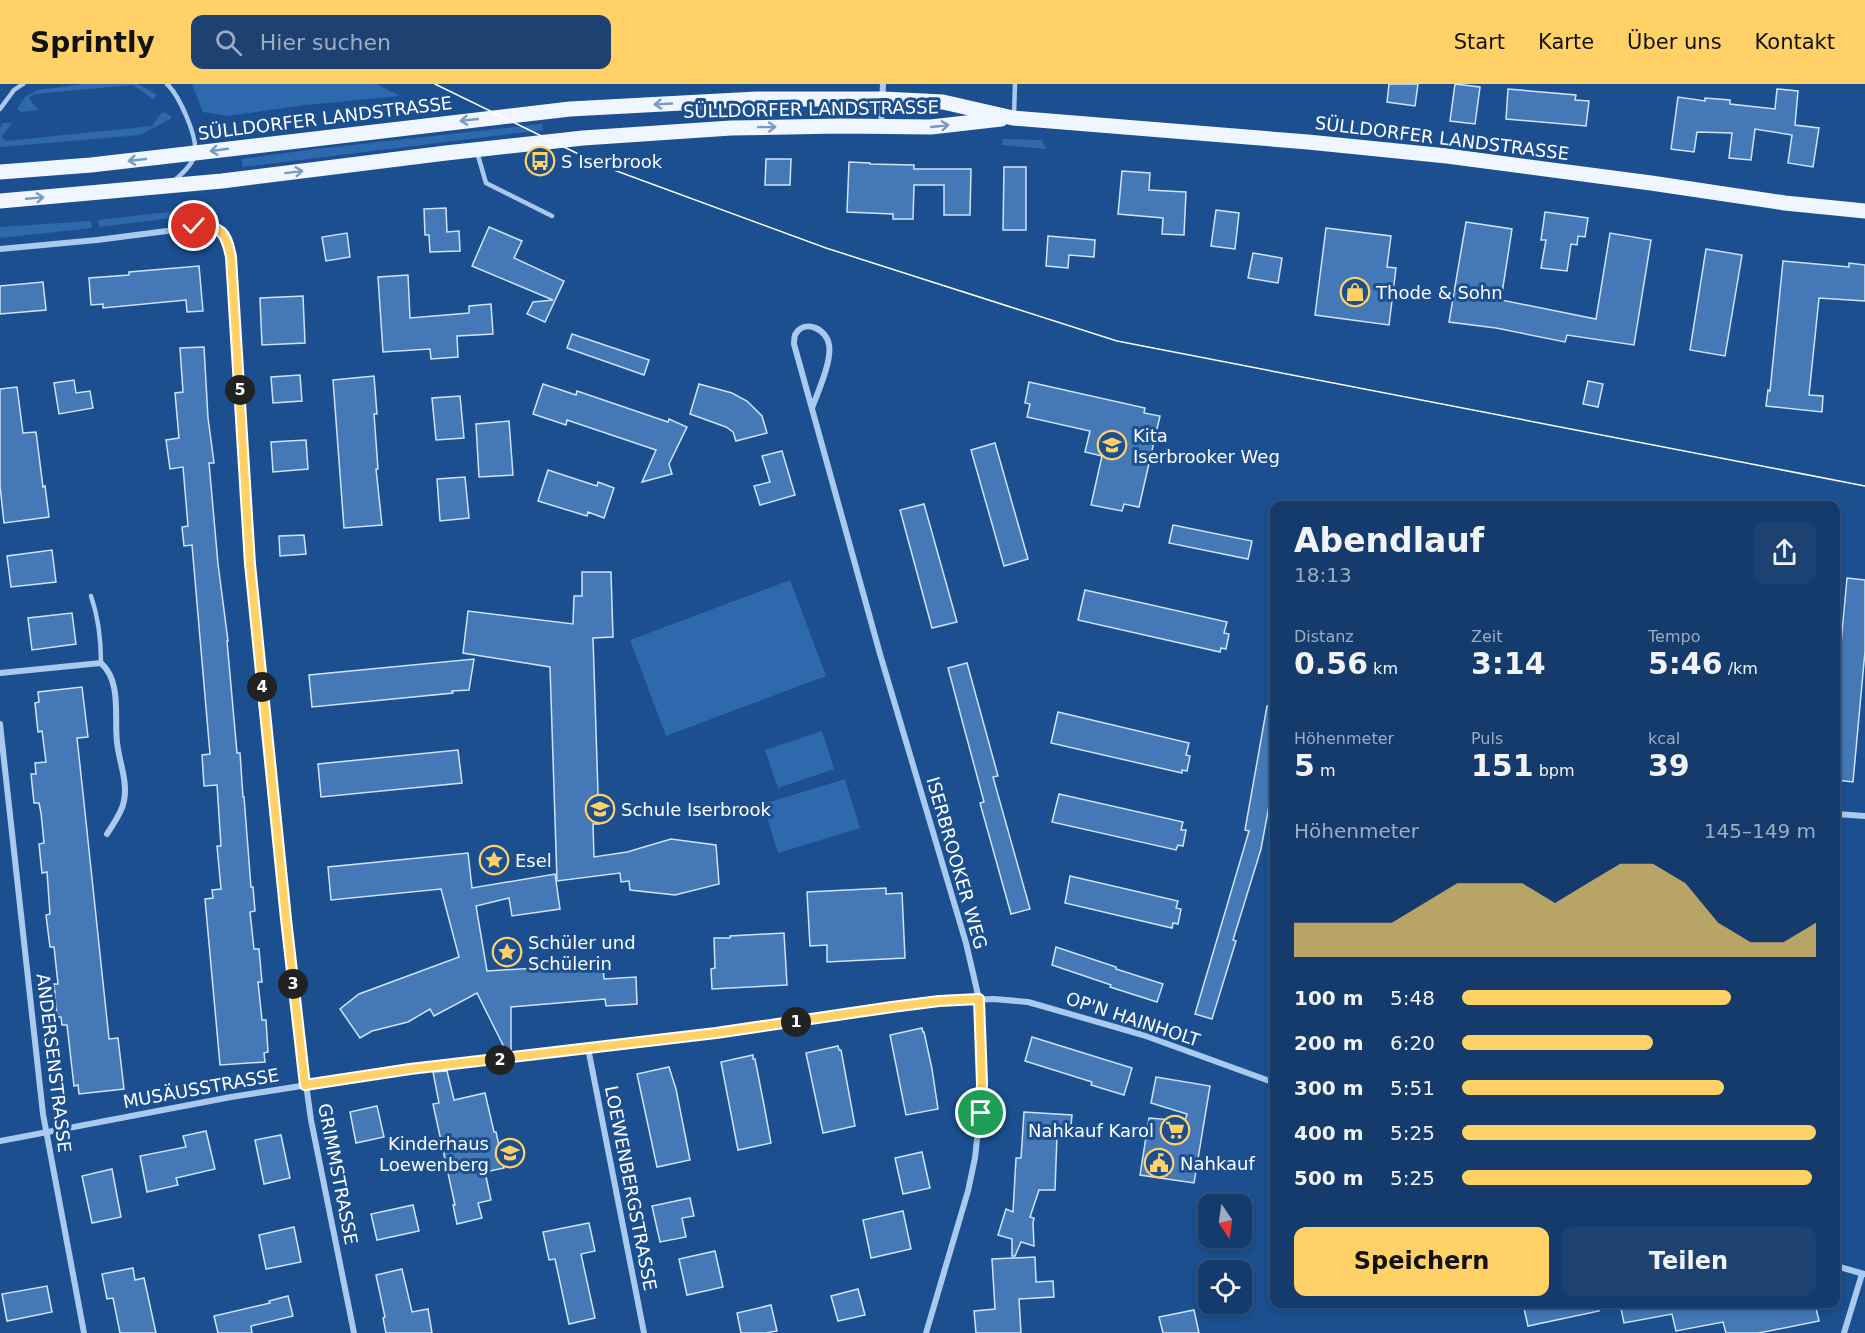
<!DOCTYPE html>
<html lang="de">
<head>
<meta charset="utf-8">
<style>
  body { margin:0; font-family:"DejaVu Sans",sans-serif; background:#1d4271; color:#f1f3f6; height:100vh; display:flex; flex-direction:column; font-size:22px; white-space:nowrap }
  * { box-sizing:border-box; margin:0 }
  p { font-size:20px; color:#9dadc1 }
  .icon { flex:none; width:33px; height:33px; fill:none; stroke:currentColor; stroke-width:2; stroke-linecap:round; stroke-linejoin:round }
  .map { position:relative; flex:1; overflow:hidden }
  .sheet { position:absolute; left:1270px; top:417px; width:570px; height:807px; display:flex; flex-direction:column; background:#143b6b; border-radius:12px; box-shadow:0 3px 9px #0003,0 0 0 2px #33557e }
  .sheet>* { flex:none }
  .needle { width:39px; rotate:167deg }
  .buttons { position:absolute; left:1198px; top:1110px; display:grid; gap:12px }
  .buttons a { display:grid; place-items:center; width:54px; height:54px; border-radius:12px; background:#143b6b; box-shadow:0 3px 9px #0003,0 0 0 2px #33557e; font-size:30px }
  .pin { position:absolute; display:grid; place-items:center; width:51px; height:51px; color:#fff; margin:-26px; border:3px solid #fff; border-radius:50%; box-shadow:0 2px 6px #0007 }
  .km { position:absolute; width:30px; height:30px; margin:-15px; border-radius:50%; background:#222; color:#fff; font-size:16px; line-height:30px; text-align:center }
  .round { display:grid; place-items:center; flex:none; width:63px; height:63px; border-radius:12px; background:#1d4271 }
  .headline { display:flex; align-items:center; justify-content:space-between; height:102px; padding:0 24px }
  h1 { font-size:33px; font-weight:700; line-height:45px }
  .figures { display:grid; grid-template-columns:repeat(3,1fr); gap:9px; height:102px; padding:6px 24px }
  .figures div { display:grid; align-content:center }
  .figures b { font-size:30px; font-weight:700 }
  .figures small { font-size:16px; font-weight:400 }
  .figures p { font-size:16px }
  .chart { height:168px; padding:12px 24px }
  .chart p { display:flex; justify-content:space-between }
  .chart svg { width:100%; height:108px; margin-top:6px; fill:#ffd166; opacity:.7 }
  .cta { display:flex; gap:12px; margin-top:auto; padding:12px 24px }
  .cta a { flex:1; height:69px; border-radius:12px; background:#ffd166; color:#111; font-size:24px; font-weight:700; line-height:69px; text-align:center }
  .cta a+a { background:#1d4271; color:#f1f3f6 }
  ul { padding:0 24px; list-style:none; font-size:20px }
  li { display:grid; grid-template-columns:96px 72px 1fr; align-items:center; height:45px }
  li i { height:15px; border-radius:8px; background:#ffd166 }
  header { display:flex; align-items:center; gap:36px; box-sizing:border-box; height:84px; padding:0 30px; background:#ffd166; color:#111 }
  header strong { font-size:28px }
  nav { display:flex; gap:33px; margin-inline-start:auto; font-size:21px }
  .search { width:420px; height:54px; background:#1d4271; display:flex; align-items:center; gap:15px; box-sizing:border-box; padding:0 21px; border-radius:12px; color:#9dadc1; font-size:22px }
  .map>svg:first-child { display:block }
</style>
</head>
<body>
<header>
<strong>Sprintly</strong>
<div class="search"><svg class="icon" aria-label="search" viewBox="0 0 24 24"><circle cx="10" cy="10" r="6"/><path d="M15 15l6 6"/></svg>Hier suchen</div>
<nav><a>Start</a><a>Karte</a><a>Über uns</a><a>Kontakt</a></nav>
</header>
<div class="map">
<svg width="1865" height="1249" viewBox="0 0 1865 1249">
  <rect width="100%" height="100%" fill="#1b4f8f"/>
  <g fill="#2e69ad">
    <path d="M84 0H138L156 10V12L153 15 133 1 34 10 29 14 38 26 21 28 17 25 26 12 38 6Z"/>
    <path d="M192 0H376L400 12 306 21 227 32 203 28Z"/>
    <path d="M162 28 168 30 172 34 140 51 0 63V44L3 39H12L1 53 6 57 152 42Z"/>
    <path d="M542 40 543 46 243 83 241 75 316 65Z"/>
    <path d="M1003 55 1042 56 1046 65 1001 61Z"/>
    <path d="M196 125 197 131 99 143 98 136Z"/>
    <path d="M91 137 92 144 0 154V143Z"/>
    <path d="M790 496 826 592 666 652 630 556Z"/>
    <path d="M822 647 834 685 778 704 765 666Z"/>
    <path d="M845 695 860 744 778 769 763 720Z"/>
  </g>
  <g fill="#4478b7" stroke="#cfe3fa" stroke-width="1.5">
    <path d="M1389 0H1418L1415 22 1387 18Z"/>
    <path d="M1455 0 1480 3 1475 40 1450 37Z"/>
    <path d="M1508 5 1576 11 1575 16 1589 17 1586 42 1506 35Z"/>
    <path d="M1777 5 1798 7 1795 41 1819 44 1813 83 1788 79 1792 51 1755 45 1751 76 1729 74 1732 49 1697 48 1694 68 1671 65 1678 13 1705 17V14L1730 16V20L1775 25Z"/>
    <path d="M766 75H791L790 101H765Z"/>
    <path d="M849 78 870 79V80L914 81V85H971L970 131H944V101H914L913 135H893V130L847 128Z"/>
    <path d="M1004 83H1026V146H1003Z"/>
    <path d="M1122 87 1150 89 1149 106 1186 108 1184 151 1162 150 1163 134 1118 130Z"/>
    <path d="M446 124 447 148 459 147 460 167 430 168 429 151H425L424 125Z"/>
    <path d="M1216 126 1239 129 1235 165 1211 162Z"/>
    <path d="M1545 128 1588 134 1585 153 1578 152 1577 161 1571 160 1567 187 1541 184 1546 156H1541Z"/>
    <path d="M1466 138 1512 145 1501 216 1596 235 1610 149 1651 156 1634 261 1567 251 1565 258 1496 244 1449 238Z"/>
    <path d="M489 143 522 157 514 174 564 197 545 238 527 230 533 218 553 216 472 182Z"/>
    <path d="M1326 144 1391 152 1387 183 1396 184 1389 241 1315 231Z"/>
    <path d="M347 149 350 173 326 177 322 153Z"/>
    <path d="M1048 152 1095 156 1094 173 1069 171 1068 184 1046 182Z"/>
    <path d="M1706 165 1742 171 1725 272 1690 266Z"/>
    <path d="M1253 169 1282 174 1278 199 1248 194Z"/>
    <path d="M1783 177 1849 183V179L1865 181V217L1819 214 1809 311 1823 312 1822 328 1766 322 1768 306 1770 307Z"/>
    <path d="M199 182 203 227 187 228 186 216 103 224V220L91 221 89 194 129 191V188Z"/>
    <path d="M408 191 410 234 469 229V222L491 220 493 250 457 252 458 273 431 275 430 265 383 268 378 193Z"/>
    <path d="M43 198 46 226 0 230V202Z"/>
    <path d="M303 212 305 259 262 261 260 214Z"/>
    <path d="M572 250 649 276 644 291 567 264Z"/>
    <path d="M204 263 208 334 214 379H209L218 480 228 557H227L237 669H240L243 713H244L251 803H253L255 827 250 828 254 865H259L262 898H258L262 936H266L268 968 264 969 265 978 220 981 205 815 213 814 212 806 221 805 217 762H221L217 701 204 702 202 671 210 670 192 461 184 462 182 443 188 442 183 383 170 385 166 356 179 354 175 309 183 308 180 264Z"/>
    <path d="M300 291 302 317 273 319 271 293Z"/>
    <path d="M374 292 377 330H374L378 385H376L382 441 344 444 333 296Z"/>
    <path d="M74 296 76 309 90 307 93 324 59 330 54 299Z"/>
    <path d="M1588 297 1603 300 1598 323 1583 320Z"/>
    <path d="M1029 298 1145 324 1144 329 1160 332 1139 423 1124 420 1122 427 1091 421 1102 372 1085 368 1090 347 1027 333 1030 320 1025 319Z"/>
    <path d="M543 300 576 311 577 307 668 338 669 335 687 343 669 380 672 390 642 398 656 366 567 336 566 341 533 330Z"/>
    <path d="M699 300 732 309 747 317 762 332 767 349 736 357 733 348 726 343 690 330Z"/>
    <path d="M17 303 23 349 36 348 43 403 45 402 49 433 4 439 0 402V305Z"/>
    <path d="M460 312 464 354 436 356 432 314Z"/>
    <path d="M509 337 513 391 479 393 476 340Z"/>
    <path d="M306 356 308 385 273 388 271 358Z"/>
    <path d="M995 359 1028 475 1004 482 971 366Z"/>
    <path d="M782 367 795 411 760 421 754 402 770 398 762 372Z"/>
    <path d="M548 386 597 402 598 398 614 404 604 434 588 428 587 432 538 417Z"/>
    <path d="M465 393 469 434 440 437 437 395Z"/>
    <path d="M924 420 957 538 932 544 900 426Z"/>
    <path d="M1173 441 1252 457 1248 475 1169 459Z"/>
    <path d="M304 451 306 470 280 472 279 452Z"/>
    <path d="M52 466 56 498 11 503 7 472Z"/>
    <path d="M582 488H611L613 553 593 554 599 740H593L594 773 627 768 671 755 716 761 719 800 675 811 630 806 629 797 621 798 620 789 557 797 550 583 463 569 468 527 573 540 574 512H582Z"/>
    <path d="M1847 494 1865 496V567L1853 698 1836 696V614Z"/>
    <path d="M1085 506 1227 538 1224 549 1229 550 1226 565 1221 564 1220 568 1078 536Z"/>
    <path d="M72 529 76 560 32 566 28 534Z"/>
    <path d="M474 575 469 606 452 607 453 609 312 623 309 591Z"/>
    <path d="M967 579 998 692 993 693 1030 825 1011 830 980 719 984 718 948 584Z"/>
    <path d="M82 603 88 653 77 654 82 700 109 955 118 954 124 1005 79 1010 78 1001 74 1002 67 941H62L61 933H57L54 900H58L54 863H50L46 831 50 830 47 788 42 789 39 760 44 759 41 729 39 719H34L31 690H36L35 679 46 678 42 647 38 648 35 619 39 618 38 608Z"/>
    <path d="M1267 622 1275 623V688L1271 711 1261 765 1233 856 1236 857 1212 935 1195 930 1249 747 1245 746Z"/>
    <path d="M1058 628 1189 659 1186 671 1190 672 1187 687 1182 686V689L1051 659Z"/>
    <path d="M458 666 462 699 321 713 318 680Z"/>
    <path d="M1059 710 1183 738 1181 746H1186L1183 762 1178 761 1176 766 1052 738Z"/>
    <path d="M468 769 472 804 555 790 560 825 512 832 509 814 476 822 487 887 603 880 604 895 636 893 637 920 606 922 605 915 511 923V968L507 969 477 909 434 932 430 925 408 938 372 947 360 954 340 925 359 910 459 873 441 805 331 816 328 783Z"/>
    <path d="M1070 792 1178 817 1176 824 1181 825 1178 840 1173 839 1172 844 1065 819Z"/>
    <path d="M886 804V810L902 809 905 874 827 878V861L810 862 807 808Z"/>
    <path d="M784 849 787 901 712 905 711 885 715 884 714 854H730V852Z"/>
    <path d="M1056 863 1116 883V885L1163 900 1157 918 1110 903 1111 901 1052 881Z"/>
    <path d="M922 944 923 948H924L932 985 938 1025 906 1031 890 951Z"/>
    <path d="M1032 953 1132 984 1124 1011 1091 1001 1092 998 1025 977Z"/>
    <path d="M838 962 839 966H841L855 1042 823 1049 806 969Z"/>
    <path d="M753 971V975H755L764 1021 771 1059 738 1066 721 978Z"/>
    <path d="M669 983 676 1005 690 1076 657 1083 637 990Z"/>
    <path d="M447 987 454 1016 485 1009 494 1048H496L504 1084 485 1088 491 1116 478 1119 482 1134 457 1140 453 1121H455L433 1020 439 1019 433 988Z"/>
    <path d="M1156 993 1210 1002 1194 1099 1140 1091 1149 1034 1185 1037 1187 1030 1151 1019Z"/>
    <path d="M377 1022 384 1053 356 1059 350 1028Z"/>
    <path d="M1024 1028 1072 1031 1070 1052 1057 1051 1055 1106H1039L1030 1133 1034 1134 1033 1139 1034 1162 1021 1158 1015 1172H1012V1155L998 1151 1006 1125 1013 1128 1016 1074H1021Z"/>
    <path d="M206 1047 215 1085 176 1094 178 1101 147 1108 140 1072 186 1063 183 1052Z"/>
    <path d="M281 1051 290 1094 264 1100 255 1056Z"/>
    <path d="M922 1068 930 1104 903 1110 895 1074Z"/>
    <path d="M112 1085 121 1133 92 1139 82 1092Z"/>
    <path d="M690 1114 694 1132 682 1134 686 1153 660 1158 652 1122Z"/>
    <path d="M413 1121 419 1147 377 1156 371 1130Z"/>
    <path d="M903 1127 911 1165 871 1174 863 1136Z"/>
    <path d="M589 1139 595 1167 581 1170 595 1234 569 1240 555 1175 549 1176 543 1148Z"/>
    <path d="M294 1143 301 1178 266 1185 259 1151Z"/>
    <path d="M715 1167 723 1203 687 1211 679 1175Z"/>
    <path d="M1035 1173 1036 1198 1053 1197 1054 1213 1019 1215 1021 1249H976L974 1227 995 1225 992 1175Z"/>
    <path d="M133 1184 135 1196 144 1194 156 1249H120L113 1214 107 1215 102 1190Z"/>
    <path d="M402 1185 412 1228 428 1225 432 1249H386L383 1234 385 1233 376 1191Z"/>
    <path d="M47 1202 52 1228 7 1237 2 1210Z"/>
    <path d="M858 1205 865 1231 838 1237 831 1212Z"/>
    <path d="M288 1212 293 1232 251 1242 252 1249H218L214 1232 270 1219 269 1217Z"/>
    <path d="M1523 1220H1598L1599 1227 1528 1242Z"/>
    <path d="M1620 1220H1815L1819 1237 1759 1249H1726L1723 1238 1676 1247 1672 1230 1624 1239Z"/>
    <path d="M771 1221 777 1247 766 1249H741L737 1229Z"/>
    <path d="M1194 1226 1199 1249H1163L1159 1233Z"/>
  </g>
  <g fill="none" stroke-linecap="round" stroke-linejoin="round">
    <g stroke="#a9c9ee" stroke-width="4.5">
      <path d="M167 0C179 11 198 53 195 70 193 80 182 90 175 96"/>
      <path d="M0 25 14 6 23 0"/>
      <path d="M1014 31 1015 0"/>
      <path d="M477 68 486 99 552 132"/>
      <path d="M91 512C99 535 101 555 101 579"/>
    </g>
    <g stroke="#a9c9ee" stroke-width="6">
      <path d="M881 42 883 0"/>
      <path d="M0 165 97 156 206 142C226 146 227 155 231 173L250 480 294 913 311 1036 354 1249"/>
      <path d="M812 324C818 308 832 277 829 261 827 245 804 234 795 251 794 254 794 257 794 260L880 570 966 859 979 915 983 1000 975 1074 968 1107 926 1249"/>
      <path d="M0 589 101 579C122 598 114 633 117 658 119 678 128 697 124 717 122 729 113 740 107 750"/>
      <path d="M0 640 43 1030 84 1249"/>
      <path d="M1836 730 1865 732"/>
      <path d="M588 964 644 1249"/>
      <path d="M0 1057 231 1013 391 988 716 949 892 923 961 916 994 915 1028 918 1143 951 1275 999"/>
      <path d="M1836 1182 1864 1190"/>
      <path d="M1844 1249 1862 1190"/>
    </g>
    <g stroke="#f0f6ff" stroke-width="15">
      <path d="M0 88 91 81 195 69 570 25 757 15H883L943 18 1013 34 1308 58 1447 72 1651 99 1785 119 1865 127"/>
      <path d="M0 117 222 97 446 69 583 54 731 44 841 42 931 43 1001 35"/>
    </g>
    <path stroke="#fff" stroke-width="1.5" d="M435 0 603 82 826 164 1117 257 1865 402"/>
  </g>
  <defs><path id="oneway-shaft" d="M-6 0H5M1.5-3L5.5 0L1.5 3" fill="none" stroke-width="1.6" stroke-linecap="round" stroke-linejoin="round" transform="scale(1.5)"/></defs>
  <g stroke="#7b9ac1">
    <use href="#oneway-shaft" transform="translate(663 20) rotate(177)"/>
    <use href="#oneway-shaft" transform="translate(469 36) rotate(174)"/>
    <use href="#oneway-shaft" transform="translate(940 42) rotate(-6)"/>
    <use href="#oneway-shaft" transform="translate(767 43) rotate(-1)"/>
    <use href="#oneway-shaft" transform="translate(219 66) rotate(172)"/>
    <use href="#oneway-shaft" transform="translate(137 76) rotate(174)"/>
    <use href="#oneway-shaft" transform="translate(294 88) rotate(-7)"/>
    <use href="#oneway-shaft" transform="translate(35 114) rotate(-5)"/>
  </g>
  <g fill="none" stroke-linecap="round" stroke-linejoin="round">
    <g stroke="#fff" stroke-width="12">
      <path id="route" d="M194 142C221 141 226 148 231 173L250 480 286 835 305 1001 410 985 716 949 892 923 939 917 979 915 982 1000 981 1029"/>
    </g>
    <use href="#route" stroke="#ffd166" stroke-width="8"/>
  </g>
  <defs>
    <g id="bus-ring" transform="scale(1.5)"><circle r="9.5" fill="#1b4f8f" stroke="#ffd166" stroke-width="1.5"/><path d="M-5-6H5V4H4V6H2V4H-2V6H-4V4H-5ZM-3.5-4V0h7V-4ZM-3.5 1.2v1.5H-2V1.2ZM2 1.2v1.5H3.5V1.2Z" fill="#ffd166"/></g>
    <g id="shop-ring" transform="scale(1.5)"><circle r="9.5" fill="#1b4f8f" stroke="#ffd166" stroke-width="1.5"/><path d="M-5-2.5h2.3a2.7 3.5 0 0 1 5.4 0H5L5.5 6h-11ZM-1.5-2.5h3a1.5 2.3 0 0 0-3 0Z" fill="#ffd166"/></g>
    <g id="school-ring" transform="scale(1.5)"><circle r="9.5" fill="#1b4f8f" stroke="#ffd166" stroke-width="1.5"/><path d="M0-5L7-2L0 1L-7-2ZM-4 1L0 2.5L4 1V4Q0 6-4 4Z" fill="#ffd166"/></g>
    <g id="sight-ring" transform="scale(1.5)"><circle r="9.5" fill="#1b4f8f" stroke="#ffd166" stroke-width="1.5"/><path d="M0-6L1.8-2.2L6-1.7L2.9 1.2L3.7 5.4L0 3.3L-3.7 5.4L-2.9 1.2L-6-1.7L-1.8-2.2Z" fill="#ffd166"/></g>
    <g id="supermarket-ring" transform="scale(1.5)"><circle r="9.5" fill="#1b4f8f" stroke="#ffd166" stroke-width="1.5"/><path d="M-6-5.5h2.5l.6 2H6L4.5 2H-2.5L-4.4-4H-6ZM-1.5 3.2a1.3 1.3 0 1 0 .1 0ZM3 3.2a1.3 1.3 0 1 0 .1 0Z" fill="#ffd166"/></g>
    <g id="civic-ring" transform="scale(1.5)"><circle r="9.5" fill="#1b4f8f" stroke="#ffd166" stroke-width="1.5"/><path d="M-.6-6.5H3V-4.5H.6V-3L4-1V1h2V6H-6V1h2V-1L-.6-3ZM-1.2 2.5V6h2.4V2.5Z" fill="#ffd166"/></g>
  </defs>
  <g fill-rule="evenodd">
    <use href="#bus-ring" x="540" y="77"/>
    <use href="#shop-ring" x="1355" y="208"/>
    <use href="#school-ring" x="1112" y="361"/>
    <use href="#school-ring" x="600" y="725"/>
    <use href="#sight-ring" x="494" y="776"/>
    <use href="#sight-ring" x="507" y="868"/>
    <use href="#supermarket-ring" x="1175" y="1046"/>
    <use href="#school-ring" x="510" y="1069"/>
    <use href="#civic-ring" x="1159" y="1079"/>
  </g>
  <g text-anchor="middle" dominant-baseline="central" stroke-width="6" stroke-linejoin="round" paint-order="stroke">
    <g font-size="18" fill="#fff" stroke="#1b4f8f">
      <text transform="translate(811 25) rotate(-1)">SÜLLDORFER LANDSTRASSE</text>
      <text transform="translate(325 34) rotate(-7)">SÜLLDORFER LANDSTRASSE</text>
      <text transform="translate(1442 54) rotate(7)">SÜLLDORFER LANDSTRASSE</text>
      <text transform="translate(957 779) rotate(74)">ISERBROOKER WEG</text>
      <text transform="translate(1133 935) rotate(18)">OP'N HAINHOLT</text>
      <text transform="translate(54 979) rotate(83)">ANDERSENSTRASSE</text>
      <text transform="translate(201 1004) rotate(-10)">MUSÄUSSTRASSE</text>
      <text transform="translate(338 1090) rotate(79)">GRIMMSTRASSE</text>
      <text transform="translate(631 1104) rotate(79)">LOEWENBERGSTRASSE</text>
    </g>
    <g font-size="18" fill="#fff" stroke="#1b4f8f" text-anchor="start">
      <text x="561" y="77">S Iserbrook</text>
      <text x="1376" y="208">Thode &amp; Sohn</text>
      <text x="1133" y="351">Kita<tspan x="1133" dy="21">Iserbrooker Weg</tspan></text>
      <text x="621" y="725">Schule Iserbrook</text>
      <text x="515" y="776">Esel</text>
      <text x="528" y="858">Schüler und<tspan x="528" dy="21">Schülerin</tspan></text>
      <text x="1154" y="1046" text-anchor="end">Nahkauf Karol</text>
      <text x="489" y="1059" text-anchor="end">Kinderhaus<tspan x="489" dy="21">Loewenberg</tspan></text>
      <text x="1180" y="1079">Nahkauf</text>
    </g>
  </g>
</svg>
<div class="buttons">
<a><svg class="needle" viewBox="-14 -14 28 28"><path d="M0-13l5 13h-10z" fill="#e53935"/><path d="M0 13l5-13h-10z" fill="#9dadc1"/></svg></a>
<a><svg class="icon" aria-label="locate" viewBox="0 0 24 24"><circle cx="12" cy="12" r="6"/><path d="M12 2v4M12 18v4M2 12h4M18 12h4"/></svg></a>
</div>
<div class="pin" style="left:981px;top:1029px;background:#1e9e55"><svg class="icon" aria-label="arrive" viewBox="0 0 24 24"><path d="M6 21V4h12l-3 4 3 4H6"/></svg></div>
<div class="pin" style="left:194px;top:142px;background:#d93025"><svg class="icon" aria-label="check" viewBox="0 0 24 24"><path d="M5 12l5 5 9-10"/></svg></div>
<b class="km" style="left:796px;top:938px">1</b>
<b class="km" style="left:500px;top:976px">2</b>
<b class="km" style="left:293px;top:900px">3</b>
<b class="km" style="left:262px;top:603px">4</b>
<b class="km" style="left:240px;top:306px">5</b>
<section class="sheet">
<div class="headline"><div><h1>Abendlauf</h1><p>18:13</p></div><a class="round"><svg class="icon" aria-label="share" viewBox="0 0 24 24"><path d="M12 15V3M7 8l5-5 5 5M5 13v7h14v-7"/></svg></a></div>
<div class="figures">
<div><p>Distanz</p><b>0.56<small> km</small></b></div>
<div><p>Zeit</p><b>3:14</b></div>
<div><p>Tempo</p><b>5:46<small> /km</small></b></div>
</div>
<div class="figures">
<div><p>Höhenmeter</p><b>5<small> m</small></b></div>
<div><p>Puls</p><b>151<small> bpm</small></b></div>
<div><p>kcal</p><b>39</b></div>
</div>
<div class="chart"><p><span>Höhenmeter</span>145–149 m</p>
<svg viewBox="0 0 160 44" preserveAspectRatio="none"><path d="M0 44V30L10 30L20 30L30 30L40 22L50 14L60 14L70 14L80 22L90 14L100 6L110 6L120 14L130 30L140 38L150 38L160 30V44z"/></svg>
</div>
<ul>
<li><b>100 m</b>5:48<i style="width:76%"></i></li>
<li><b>200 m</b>6:20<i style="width:54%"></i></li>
<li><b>300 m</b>5:51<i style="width:74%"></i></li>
<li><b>400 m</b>5:25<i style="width:100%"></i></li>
<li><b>500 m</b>5:25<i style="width:99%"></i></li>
</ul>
<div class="cta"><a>Speichern</a><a>Teilen</a></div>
</section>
</div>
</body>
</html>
